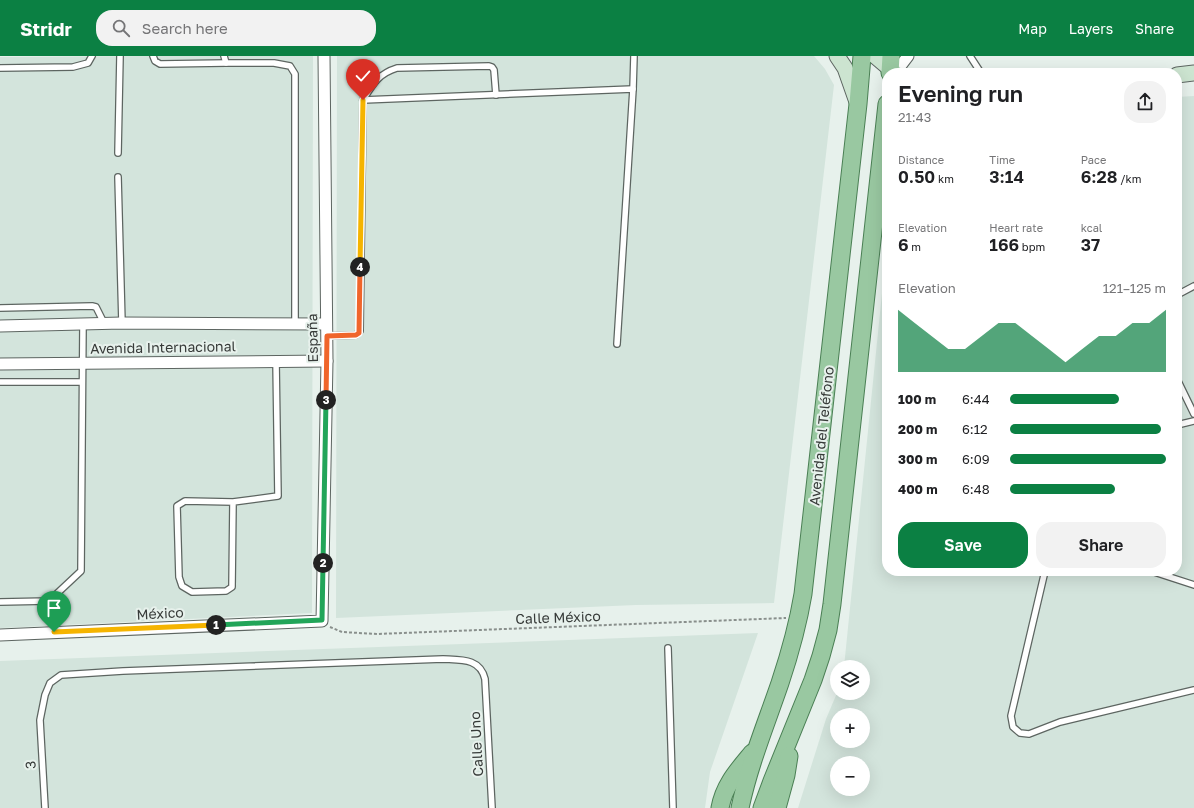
<!DOCTYPE html>
<html lang="en">
<head>
<meta charset="utf-8">
<style>
  body { margin:0; font-family:"Golos Text",sans-serif; background:#f2f2f2; color:#202124; height:100vh; display:flex; flex-direction:column; font-size:15px; white-space:nowrap }
  * { box-sizing:border-box; margin:0 }
  p { font-size:13px; color:#757577 }
  .icon { flex:none; width:22px; height:22px; fill:none; stroke:currentColor; stroke-width:2; stroke-linecap:round; stroke-linejoin:round }
  .map { position:relative; flex:1; overflow:hidden }
  .side { position:absolute; left:882px; top:12px; width:300px; height:508px; display:flex; flex-direction:column; background:#fff; border-radius:16px; box-shadow:0 4px 16px #0002 }
  .side>* { flex:none }
  .controls { position:absolute; left:830px; top:604px; display:grid; gap:8px }
  .controls a { display:grid; place-items:center; width:40px; height:40px; border-radius:50%; background:#fff; box-shadow:0 4px 16px #0002; font-size:20px }
  .pin { position:absolute; display:grid; place-items:center; width:34px; height:34px; color:#fff; margin:-41px -17px; border-radius:50% 50% 50% 0; rotate:-45deg; box-shadow:0 0 4px #0007 }
  .pin .icon { rotate:45deg }
  .km { position:absolute; width:20px; height:20px; margin:-10px; border-radius:50%; background:#222; color:#fff; font-size:11px; line-height:20px; text-align:center }
  .round { display:grid; place-items:center; flex:none; width:42px; height:42px; border-radius:16px; background:#f2f2f2 }
  .headline { display:flex; align-items:center; justify-content:space-between; height:68px; padding:0 16px }
  h1 { font-size:22px; font-weight:600; line-height:30px }
  .stats { display:grid; grid-template-columns:repeat(3,1fr); gap:6px; height:68px; padding:4px 16px }
  .stats div { display:grid; align-content:center }
  .stats b { font-size:17px; font-weight:600 }
  .stats small { font-size:11px; font-weight:400 }
  .stats p { font-size:11px }
  .chart { height:112px; padding:8px 16px }
  .chart p { display:flex; justify-content:space-between }
  .chart svg { width:100%; height:72px; margin-top:4px; fill:#0b8043; opacity:.7 }
  .primary-button { display:flex; gap:8px; margin-top:auto; padding:8px 16px }
  .primary-button a { flex:1; height:46px; border-radius:16px; background:#0b8043; color:#fff; font-size:16px; font-weight:600; line-height:46px; text-align:center }
  .primary-button a+a { background:#f2f2f2; color:#202124 }
  ul { padding:0 16px; list-style:none; font-size:13px }
  li { display:grid; grid-template-columns:64px 48px 1fr; align-items:center; height:30px }
  li i { height:10px; border-radius:5px; background:#0b8043 }
  header { display:flex; align-items:center; gap:24px; box-sizing:border-box; height:56px; padding:0 20px; background:#0b8043; color:#fff }
  header strong { font-size:19px }
  nav { display:flex; gap:22px; margin-inline-start:auto; font-size:14px }
  .search { width:280px; height:36px; background:#f2f2f2; display:flex; align-items:center; gap:10px; box-sizing:border-box; padding:0 14px; border-radius:16px; color:#757577; font-size:15px }
  .map>svg:first-child { display:block }
</style>
</head>
<body>
<header>
<strong>Stridr</strong>
<div class="search"><svg class="icon" aria-label="search" viewBox="0 0 24 24"><circle cx="10" cy="10" r="6"/><path d="M15 15l6 6"/></svg>Search here</div>
<nav><a>Map</a><a>Layers</a><a>Share</a></nav>
</header>
<div class="map">
<svg width="1194" height="752" viewBox="0 0 1194 752">
  <rect width="100%" height="100%" fill="#e7f1ec"/>
  <g fill="#d3e4dc" fill-rule="evenodd">
    <path d="M149 0H313L312 557 0 572V1Z"/>
    <path d="M337 0H814L825 13 834 29 774 547 636 549 336 562Z"/>
    <path d="M1194 40V752H798L826 663 837 637H863V611H844L887 188V515H1177V41ZM837 659H863V685H837ZM837 707H863V733H837Z"/>
    <path d="M758 577 710 716 705 752H0V605Z"/>
  </g>
  <g fill="none" stroke-linecap="round" stroke-linejoin="round">
    <g stroke="#5d6561" stroke-width="8">
      <g id="lane">
        <path d="M153 0 155 5 160 8 226 7"/>
        <path d="M224 0 226 7H274L290 10 295 18V268"/>
        <path d="M970 0 981 17"/>
        <path d="M0 12 73 11 88 7 92 0"/>
        <path d="M633 33 634 0"/>
        <path d="M363 44C373 28 378 18 397 12L489 10 492 11 494 14 496 39"/>
        <path d="M118 97 120 0"/>
        <path d="M118 121 122 267"/>
        <path d="M1177 239 1194 230"/>
        <path d="M0 252 92 250 96 251 104 267"/>
        <path d="M327 280 356 279 360 275 363 44 633 33 617 288"/>
        <path d="M1177 323 1194 358"/>
        <path d="M0 326H82"/>
        <path d="M1177 369 1194 365"/>
        <path d="M233 446 232 531 226 535 192 536 182 530 179 521 177 450 185 445 233 446 278 440 276 305"/>
        <path d="M1045 515 1011 660 1013 671 1020 677 1029 678 1060 666 1194 634"/>
        <path d="M1151 515 1194 529"/>
        <path d="M0 546 49 545 81 515 83 268"/>
        <path d="M668 592 673 752"/>
        <path d="M45 752 40 664 45 639 50 627 61 619 123 615 443 603C461 604 480 602 485 623L492 752"/>
      </g>
    </g>
    <g stroke="#5d6561" stroke-width="13">
      <g id="street">
        <path d="M895 17 908 0"/>
        <path d="M0 270 122 267 326 268"/>
        <path d="M0 308 327 305"/>
        <path d="M0 579 322 565 327 305 324 0"/>
      </g>
    </g>
    <g stroke="#5d6561" stroke-width="17">
      <g id="secondary">
        <path d="M837 0 845 12 857 46"/>
        <path d="M875 0 895 17"/>
        <path d="M1177 19 1194 17"/>
      </g>
    </g>
    <g stroke="#4a7f54" stroke-width="19">
      <g id="primary">
        <path d="M890 17 891 0"/>
        <path d="M720 752C724 729 738 714 752 697"/>
        <path d="M740 752C749 709 766 668 780 627 790 597 798 568 803 538L858 48 862 0"/>
        <path d="M762 752 772 725 813 624 821 600 828 574 832 548 887 48"/>
        <path d="M777 752 786 719 789 700"/>
      </g>
    </g>
    <path stroke="#898f8c" stroke-width="2" stroke-dasharray="3 2" stroke-linecap="butt" d="M330 571 342 576 377 578 786 562"/>
    <use href="#lane" stroke="#fff" stroke-width="5.5"/>
    <use href="#street" stroke="#fff" stroke-width="11"/>
    <use href="#secondary" stroke="#cce4d0" stroke-width="15"/>
    <use href="#primary" stroke="#99c8a1" stroke-width="17"/>
  </g>
  <g fill="none" stroke-linecap="round" stroke-linejoin="round">
    <g stroke="#fff" stroke-width="8">
      <path id="split-1" d="M54 576 216 569"/>
    </g>
    <g stroke="#fff" stroke-width="8">
      <path id="split-2" d="M216 569 322 564 323 507"/>
    </g>
    <g stroke="#fff" stroke-width="8">
      <path id="split-3" d="M323 507 326 344"/>
    </g>
    <g stroke="#fff" stroke-width="8">
      <path id="split-4" d="M326 344 327 280 356 279 359 277 360 211"/>
    </g>
    <g stroke="#fff" stroke-width="8">
      <path id="split-5" d="M360 211 363 44"/>
    </g>
    <use href="#split-1" stroke="#f5b400" stroke-width="5"/>
    <use href="#split-2" stroke="#22a559" stroke-width="5"/>
    <use href="#split-3" stroke="#22a559" stroke-width="5"/>
    <use href="#split-4" stroke="#f0652b" stroke-width="5"/>
    <use href="#split-5" stroke="#f5b400" stroke-width="5"/>
  </g>
  <g text-anchor="middle" dominant-baseline="central" stroke-width="4" stroke-linejoin="round" paint-order="stroke">
    <g font-size="14" fill="#373b39" stroke="#e7f1ec">
      <text transform="translate(312 282) rotate(-91)">España</text>
      <text transform="translate(163 291) rotate(-1)">Avenida Internacional</text>
      <text transform="translate(821 380) rotate(-84)">Avenida del Teléfono</text>
      <text transform="translate(160 557) rotate(-3)">México</text>
      <text transform="translate(558 561) rotate(-2)">Calle México</text>
      <text transform="translate(476 688) rotate(-93)">Calle Uno</text>
      <text transform="translate(30 709) rotate(-93)">3</text>
    </g>
  </g>
</svg>
<div class="controls">
<a><svg class="icon" aria-label="layers" viewBox="0 0 24 24"><path d="M12 4l9 5-9 5-9-5zM3 14l9 5 9-5"/></svg></a>
<a>+</a>
<a>−</a>
</div>
<div class="pin" style="left:54px;top:576px;background:#1e9e55"><svg class="icon" aria-label="arrive" viewBox="0 0 24 24"><path d="M6 21V4h12l-3 4 3 4H6"/></svg></div>
<div class="pin" style="left:363px;top:44px;background:#d93025"><svg class="icon" aria-label="check" viewBox="0 0 24 24"><path d="M5 12l5 5 9-10"/></svg></div>
<b class="km" style="left:216px;top:569px">1</b>
<b class="km" style="left:323px;top:507px">2</b>
<b class="km" style="left:326px;top:344px">3</b>
<b class="km" style="left:360px;top:211px">4</b>
<section class="side">
<div class="headline"><div><h1>Evening run</h1><p>21:43</p></div><a class="round"><svg class="icon" aria-label="share" viewBox="0 0 24 24"><path d="M12 15V3M7 8l5-5 5 5M5 13v7h14v-7"/></svg></a></div>
<div class="stats">
<div><p>Distance</p><b>0.50<small> km</small></b></div>
<div><p>Time</p><b>3:14</b></div>
<div><p>Pace</p><b>6:28<small> /km</small></b></div>
</div>
<div class="stats">
<div><p>Elevation</p><b>6<small> m</small></b></div>
<div><p>Heart rate</p><b>166<small> bpm</small></b></div>
<div><p>kcal</p><b>37</b></div>
</div>
<div class="chart"><p><span>Elevation</span>121–125 m</p>
<svg viewBox="0 0 160 44" preserveAspectRatio="none"><path d="M0 44V6L10 14L20 22L30 30L40 30L50 22L60 14L70 14L80 22L90 30L100 38L110 30L120 22L130 22L140 14L150 14L160 6V44z"/></svg>
</div>
<ul>
<li><b>100 m</b>6:44<i style="width:70%"></i></li>
<li><b>200 m</b>6:12<i style="width:97%"></i></li>
<li><b>300 m</b>6:09<i style="width:100%"></i></li>
<li><b>400 m</b>6:48<i style="width:67%"></i></li>
</ul>
<div class="primary-button"><a>Save</a><a>Share</a></div>
</section>
</div>
</body>
</html>
